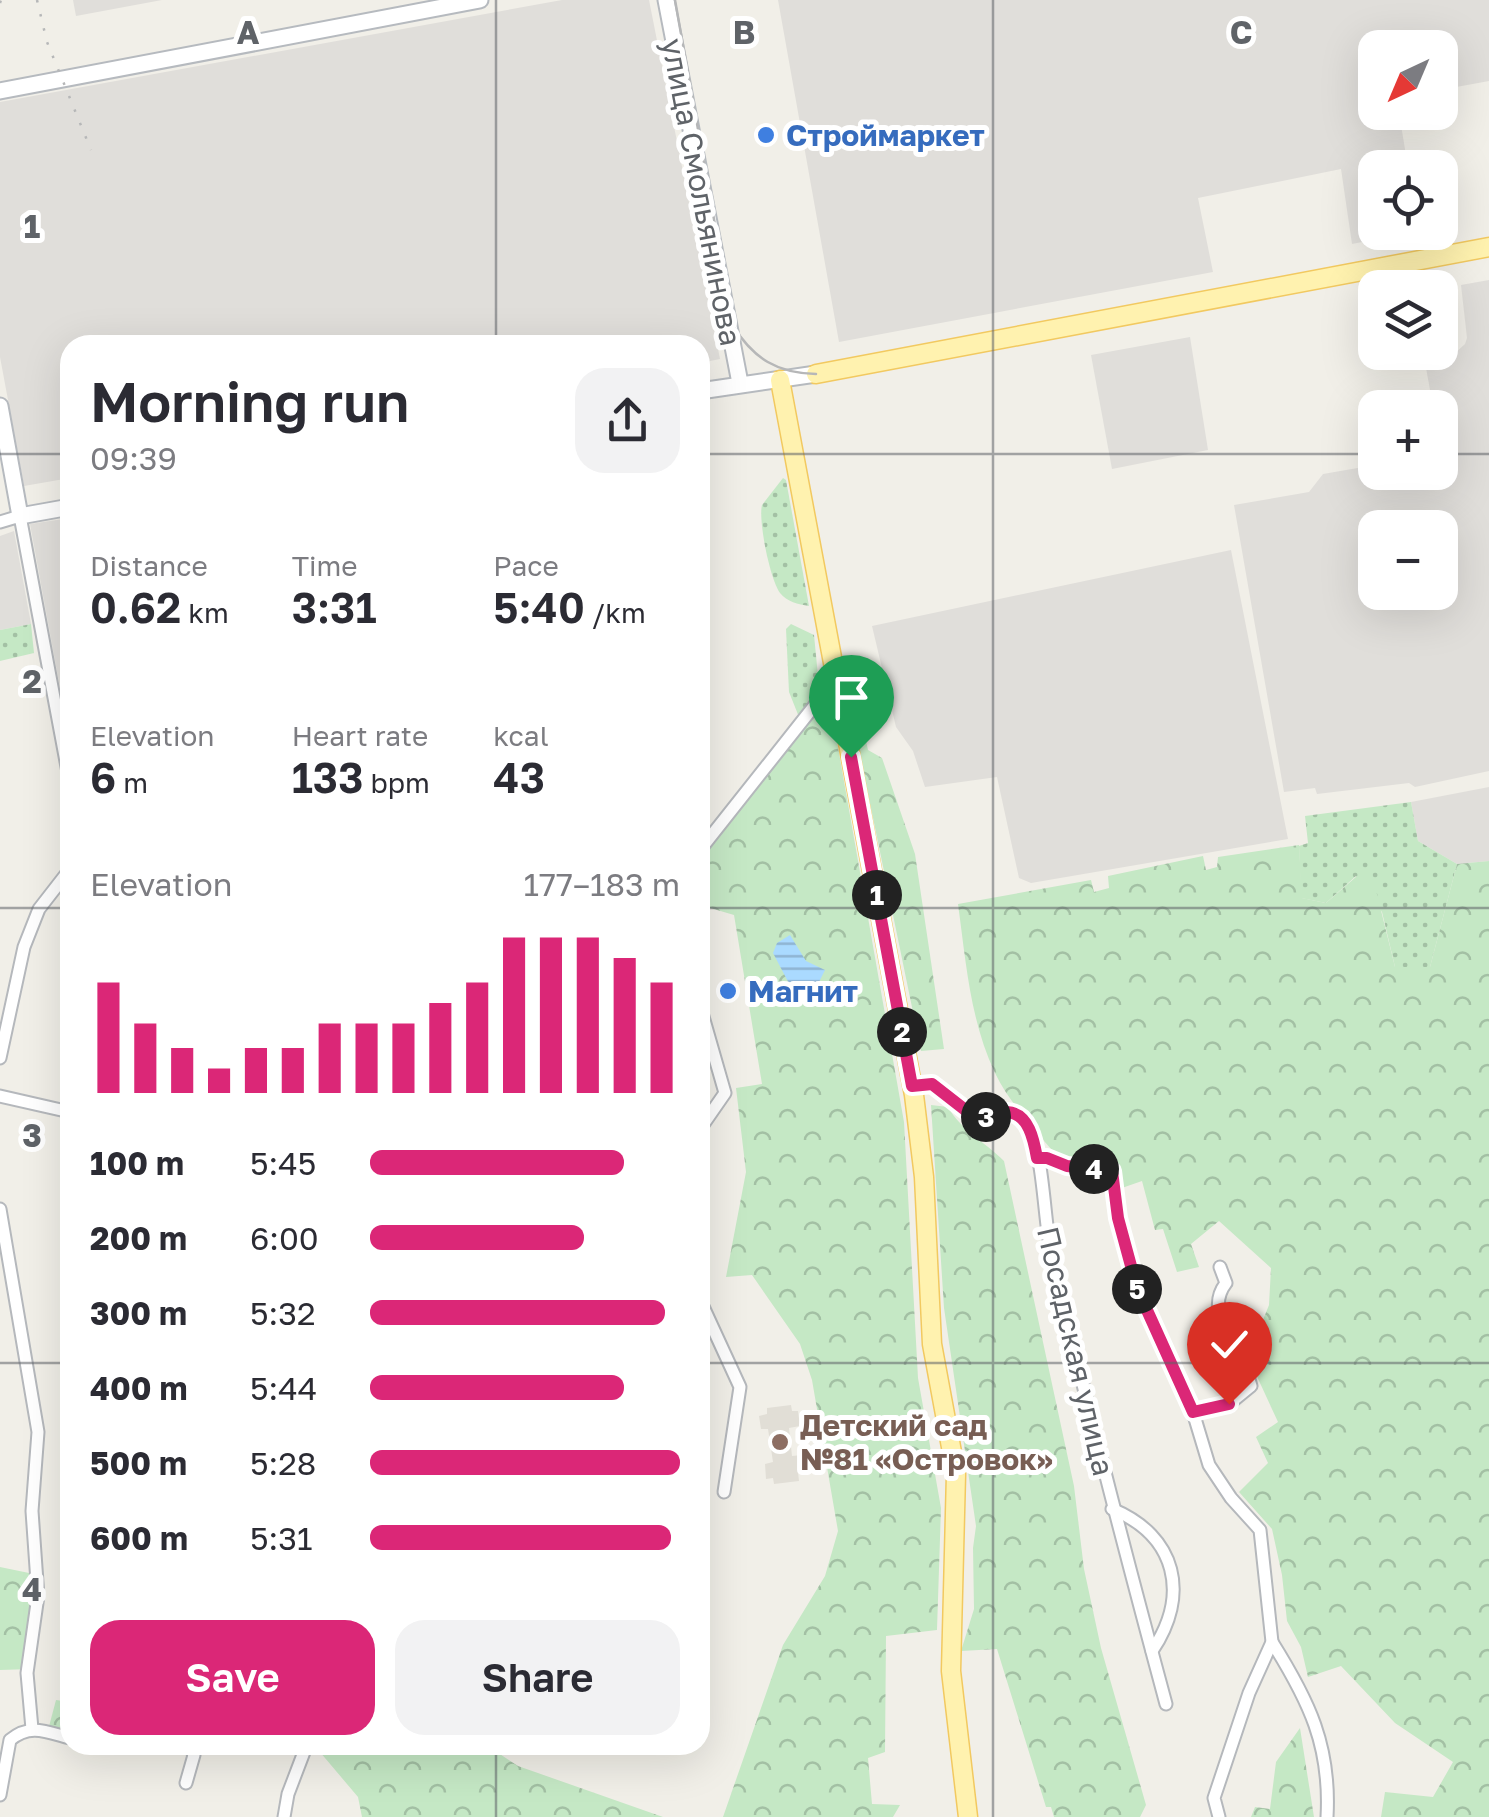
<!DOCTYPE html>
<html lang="en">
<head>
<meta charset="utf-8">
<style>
  body { margin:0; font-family:"Golos Text",sans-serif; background:#f2f2f3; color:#2b2b33; height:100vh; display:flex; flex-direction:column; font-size:38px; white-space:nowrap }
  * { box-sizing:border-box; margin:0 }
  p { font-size:32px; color:#7c7c81 }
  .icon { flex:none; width:55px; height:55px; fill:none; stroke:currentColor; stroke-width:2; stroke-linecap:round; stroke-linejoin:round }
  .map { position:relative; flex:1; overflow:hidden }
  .side { position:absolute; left:60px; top:335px; width:650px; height:1420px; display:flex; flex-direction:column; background:#fff; border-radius:30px; box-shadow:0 10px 40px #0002 }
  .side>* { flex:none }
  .needle { width:65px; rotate:224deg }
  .fabs { position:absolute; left:1358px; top:30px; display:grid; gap:20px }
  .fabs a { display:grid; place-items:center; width:100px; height:100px; border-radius:20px; background:#fff; box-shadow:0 10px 40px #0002; font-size:50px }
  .pin { position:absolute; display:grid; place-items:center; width:85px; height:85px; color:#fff; margin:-102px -42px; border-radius:50% 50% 50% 0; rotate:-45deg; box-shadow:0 0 10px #0007 }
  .pin .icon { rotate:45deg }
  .km { position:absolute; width:50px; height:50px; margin:-25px; border-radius:50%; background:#222; color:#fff; font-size:28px; line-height:50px; text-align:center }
  .round { display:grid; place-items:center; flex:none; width:105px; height:105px; border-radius:30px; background:#f2f2f3 }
  .headline { display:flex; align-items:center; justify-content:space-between; height:170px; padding:0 30px }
  h1 { font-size:55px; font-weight:600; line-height:75px }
  .metrics { display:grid; grid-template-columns:repeat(3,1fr); gap:15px; height:170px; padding:10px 30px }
  .metrics div { display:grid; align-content:center }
  .metrics b { font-size:42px; font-weight:600 }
  .metrics small { font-size:28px; font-weight:400 }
  .metrics p { font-size:28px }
  .chart { height:280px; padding:20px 30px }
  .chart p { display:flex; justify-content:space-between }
  .chart svg { width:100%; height:180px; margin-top:10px; stroke:#db2777; stroke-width:6 }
  .button { display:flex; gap:20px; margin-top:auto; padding:20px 30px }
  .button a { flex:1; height:115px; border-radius:30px; background:#db2777; color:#fff; font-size:40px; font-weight:600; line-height:115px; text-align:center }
  .button a+a { background:#f2f2f3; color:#2b2b33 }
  ul { padding:0 30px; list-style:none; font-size:32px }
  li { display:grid; grid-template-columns:160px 120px 1fr; align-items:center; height:75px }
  li i { height:25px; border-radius:12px; background:#db2777 }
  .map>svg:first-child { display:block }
</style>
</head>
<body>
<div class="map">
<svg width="1489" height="1817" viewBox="0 0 1489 1817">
  <defs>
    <pattern id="grass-dots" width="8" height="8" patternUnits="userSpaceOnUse" patternTransform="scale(2.5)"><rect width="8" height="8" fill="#c5e8c5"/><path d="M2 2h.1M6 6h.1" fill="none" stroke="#a3c0a4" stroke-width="1.8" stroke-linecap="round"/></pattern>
    <pattern id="forest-crowns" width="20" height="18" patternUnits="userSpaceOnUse" patternTransform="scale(2.5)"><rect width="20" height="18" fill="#c5e8c5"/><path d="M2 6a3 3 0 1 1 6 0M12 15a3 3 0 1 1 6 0" fill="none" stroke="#a3c0a4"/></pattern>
    <pattern id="water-rules" width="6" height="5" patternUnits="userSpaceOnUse" patternTransform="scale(2.5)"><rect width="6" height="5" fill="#aadaff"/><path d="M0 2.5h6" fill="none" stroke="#8eb4d2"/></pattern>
  </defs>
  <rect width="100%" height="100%" fill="#f1efe8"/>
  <g fill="#e0deda" fill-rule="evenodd">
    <path d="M73 0H162L76 16Z"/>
    <path d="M562 0H649L720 359 700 363V345H70V478L24 486 0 357V102Z"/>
    <path d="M778 0H1489V81L1440 90V48H1375V112L1399 113 1408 167 1375 168V232L1408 233 1352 244 1341 169 1198 198 1213 272 839 342Z"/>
    <path d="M1489 280V771L1415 787 1409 783 1317 794 1315 788 1284 792 1234 505 1309 492 1323 474 1375 465V472H1440V408L1400 407 1432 401 1424 357 1454 354 1465 344 1467 338 1461 285ZM1375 528H1440V592H1375Z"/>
    <path d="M1190 337 1208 450 1112 469 1091 355Z"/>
    <path d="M70 518V743L30 524Z"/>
    <path d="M14 531 31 624 0 630V536Z"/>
    <path d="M1231 550 1288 839 1031 883 1019 878 997 777 925 787 913 751 896 727 872 626Z"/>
    <path d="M1489 787V861L1457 864 1418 841 1411 802Z"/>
  </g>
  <path fill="#e1ded6" d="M791 1405 792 1411H798L800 1426 789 1428 792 1456 802 1455 804 1471 798 1472 799 1481 774 1484 773 1478 766 1479 765 1464 773 1462 768 1429H761L759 1416 767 1414V1408Z"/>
  <g fill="url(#grass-dots)">
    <path d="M783 478 786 480 809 606C798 604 787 602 780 593 770 580 758 520 762 505Z"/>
    <path d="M31 624 34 653 0 661V630Z"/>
    <path d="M791 624 814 635 819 686 799 717 789 692 786 629Z"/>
    <path d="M1411 802 1418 841 1457 864 1430 967H1395L1382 912 1356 876 1326 903 1301 898 1299 846 1308 843 1305 816Z"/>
  </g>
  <g fill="url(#forest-crowns)">
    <path d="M843 672 852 675 868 750 882 758 915 854 944 1049 921 1051Z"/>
    <path d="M829 696 904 1122 918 1378 941 1508 937 1630 886 1636 885 1752 868 1758 872 1804 900 1805 893 1817H723L783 1645 825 1576 838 1531 812 1380 800 1344 752 1275 726 1277 746 1172 736 1088 762 1084 734 915 700 905C700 886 701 868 709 851 734 796 790 743 829 696Z"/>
    <path d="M1299 845 1302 898 1326 903 1357 876 1372 874 1395 967H1430L1457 864 1489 861V1817H1381L1385 1792 1433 1797 1453 1762 1395 1723 1341 1666 1308 1677 1301 1647 1287 1621 1282 1575 1272 1529 1239 1492 1268 1463 1256 1437 1278 1422 1248 1357 1269 1305 1271 1268 1219 1221 1191 1244 1199 1267 1177 1272 1163 1229 1155 1230 1142 1181 1119 1189 1116 1165 1062 1162C1039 1134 1011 1106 995 1073 970 1020 966 962 958 904L1091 880 1094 892 1109 888 1108 876 1203 856 1206 870 1217 867 1218 857Z"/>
    <path d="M931 1105 948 1107C961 1130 985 1142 1004 1161L1074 1486 1084 1569 1101 1648 1146 1805 1140 1817H1054L1051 1807H1046L997 1649 961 1651 974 1609 973 1548 976 1526 944 1308Z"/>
    <path d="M0 1567 29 1573 32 1669 0 1670Z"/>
    <path d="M56 1700 70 1702V1743L47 1734Z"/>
    <path d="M1300 1728 1314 1817H1251L1255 1807 1270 1809 1276 1762Z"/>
    <path d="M314 1745H486L518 1766 663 1817H362L358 1797Z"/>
  </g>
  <path fill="url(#water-rules)" d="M790 935 806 961 825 970 817 986 794 993 773 953 777 943Z"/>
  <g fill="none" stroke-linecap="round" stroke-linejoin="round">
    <g stroke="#b5b8bc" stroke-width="15">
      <g id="street">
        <path d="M0 522 20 516 70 783"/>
        <path d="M700 850 822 696 826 684 836 677"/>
        <path d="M700 1006 725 1093 700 1129"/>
        <path d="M0 1058 24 947 39 909 67 873"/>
        <path d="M913 1086 932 1084 973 1116C995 1119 1012 1104 1028 1127 1043 1149 1044 1217 1050 1246 1085 1400 1125 1552 1166 1704"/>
        <path d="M0 1096 70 1112"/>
        <path d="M1037 1158H1047L1067 1166 1112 1171 1118 1218 1137 1288 1193 1412 1209 1465 1231 1498 1260 1530 1272 1642 1249 1693 1214 1798 1219 1817"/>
        <path d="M0 1209 38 1432 32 1511 38 1596 27 1673 32 1729"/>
        <path d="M700 1300 740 1387 724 1492"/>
        <path d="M1193 1412 1229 1404 1251 1386 1236 1335C1217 1323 1213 1300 1226 1283L1220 1267"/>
        <path d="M1112 1509C1177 1536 1190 1595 1152 1651"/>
        <path d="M1272 1642C1309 1701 1331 1746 1327 1817"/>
        <path d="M186 1783 194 1755 189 1745"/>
        <path d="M0 1795 10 1740C30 1723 47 1732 70 1738"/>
        <path d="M284 1817 288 1794 304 1752"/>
      </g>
    </g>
    <g stroke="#b6babf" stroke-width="19">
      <g id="secondary">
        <path d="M666 0 740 383"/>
        <path d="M0 91 480 0"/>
        <path d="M700 391 816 374"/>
        <path d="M0 406 20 516 70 507"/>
      </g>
    </g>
    <g stroke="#f2c960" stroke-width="21">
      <g id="primary">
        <path d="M816 374 1489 247"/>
        <path d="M780 380 914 1095 924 1177 932 1344 956 1474 951 1671 968 1817"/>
      </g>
    </g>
    <use href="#street" stroke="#fff" stroke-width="11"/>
    <use href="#secondary" stroke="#fff" stroke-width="15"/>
    <use href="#primary" stroke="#fff2af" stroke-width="18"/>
    <path stroke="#b6b7b8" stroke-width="2.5" d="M675 0 733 326C754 359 777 373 816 374"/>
    <g stroke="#b6b7b8" stroke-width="2.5" stroke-dasharray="2.5 12" stroke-linecap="butt">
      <path d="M37 0 47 42 91 150"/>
      <path d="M0 3 1 0"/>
    </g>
  </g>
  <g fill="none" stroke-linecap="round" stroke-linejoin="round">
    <g stroke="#fff" stroke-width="20">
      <path id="route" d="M851 757 912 1086 932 1084 973 1116C985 1117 995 1112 1007 1112 1029 1113 1034 1141 1037 1158H1047L1067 1166 1112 1171 1118 1218 1137 1288 1193 1412 1229 1404"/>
    </g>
    <use href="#route" stroke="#db2777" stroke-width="12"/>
  </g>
  <path fill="none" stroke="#5f6368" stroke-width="2.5" stroke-opacity="0.55" d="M496 0V345M993 0V1817M0 454H70M700 454H1375M1440 454H1489M0 908H70M700 908H1489M0 1363H70M700 1363H1489M496 1745V1817"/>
  <g fill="#3f7fe0" stroke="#fff" stroke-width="4">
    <circle cx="766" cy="135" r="10"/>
    <circle cx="728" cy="991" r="10"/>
  </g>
  <circle fill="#8d6e63" stroke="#fff" stroke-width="4" cx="780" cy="1442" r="10"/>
  <g text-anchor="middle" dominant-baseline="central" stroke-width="10" stroke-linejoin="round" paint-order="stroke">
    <g font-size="30" font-weight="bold" fill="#366cbe" stroke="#fff" text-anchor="start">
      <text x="786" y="135">Строймаркет</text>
      <text x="748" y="991">Магнит</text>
    </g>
    <g font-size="30" fill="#5f6368" stroke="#fff">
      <text transform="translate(702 192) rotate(79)">улица Смольянинова</text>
      <text transform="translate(1076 1351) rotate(77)">Посадская улица</text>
    </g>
    <g font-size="30" font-weight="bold" fill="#785e54" stroke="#fff" text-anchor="start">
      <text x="800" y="1425">Детский сад<tspan x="800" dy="34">№81 «Островок»</tspan></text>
    </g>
  </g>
  <g font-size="32" text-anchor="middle" font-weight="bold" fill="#5f6368" stroke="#fff" stroke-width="10" stroke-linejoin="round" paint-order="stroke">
    <text x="248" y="44">A</text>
    <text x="744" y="44">B</text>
    <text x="1241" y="44">C</text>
    <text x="32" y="238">1</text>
    <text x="32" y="693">2</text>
    <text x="32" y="1147">3</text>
    <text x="32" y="1601">4</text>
  </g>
</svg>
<div class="fabs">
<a><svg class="needle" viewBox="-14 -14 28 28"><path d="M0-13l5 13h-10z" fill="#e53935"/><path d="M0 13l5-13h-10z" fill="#7c7c81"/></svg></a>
<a><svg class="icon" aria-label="locate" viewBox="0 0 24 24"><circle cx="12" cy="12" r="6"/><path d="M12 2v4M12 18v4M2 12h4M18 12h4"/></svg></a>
<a><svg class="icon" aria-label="layers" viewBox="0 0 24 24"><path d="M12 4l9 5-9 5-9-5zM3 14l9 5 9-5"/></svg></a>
<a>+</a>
<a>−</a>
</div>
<div class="pin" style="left:851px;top:757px;background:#1e9e55"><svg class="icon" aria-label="arrive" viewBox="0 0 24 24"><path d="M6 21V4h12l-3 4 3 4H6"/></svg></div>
<div class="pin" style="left:1229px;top:1404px;background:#d93025"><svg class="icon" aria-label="check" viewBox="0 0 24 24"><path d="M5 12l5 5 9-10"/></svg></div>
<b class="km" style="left:877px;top:895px">1</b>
<b class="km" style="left:902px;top:1032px">2</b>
<b class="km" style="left:986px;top:1117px">3</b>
<b class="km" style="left:1094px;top:1169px">4</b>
<b class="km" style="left:1137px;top:1289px">5</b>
<section class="side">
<div class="headline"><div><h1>Morning run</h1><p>09:39</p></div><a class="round"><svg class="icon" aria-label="share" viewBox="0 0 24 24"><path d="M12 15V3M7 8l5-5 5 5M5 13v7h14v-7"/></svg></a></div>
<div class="metrics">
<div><p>Distance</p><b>0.62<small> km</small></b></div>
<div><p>Time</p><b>3:31</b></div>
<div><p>Pace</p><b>5:40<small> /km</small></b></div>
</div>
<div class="metrics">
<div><p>Elevation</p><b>6<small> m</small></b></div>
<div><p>Heart rate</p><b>133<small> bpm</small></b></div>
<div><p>kcal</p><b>43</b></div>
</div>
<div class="chart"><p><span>Elevation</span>177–183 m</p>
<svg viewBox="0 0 160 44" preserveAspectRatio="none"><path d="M5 44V17M15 44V27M25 44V33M35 44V38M45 44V33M55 44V33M65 44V27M75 44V27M85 44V27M95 44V22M105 44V17M115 44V6M125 44V6M135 44V6M145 44V11M155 44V17"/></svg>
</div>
<ul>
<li><b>100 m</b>5:45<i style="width:82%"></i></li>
<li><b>200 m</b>6:00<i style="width:69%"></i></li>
<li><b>300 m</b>5:32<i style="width:95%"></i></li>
<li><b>400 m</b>5:44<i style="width:82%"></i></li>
<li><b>500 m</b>5:28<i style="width:100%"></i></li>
<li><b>600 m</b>5:31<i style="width:97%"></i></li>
</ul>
<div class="button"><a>Save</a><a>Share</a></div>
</section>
</div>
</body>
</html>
